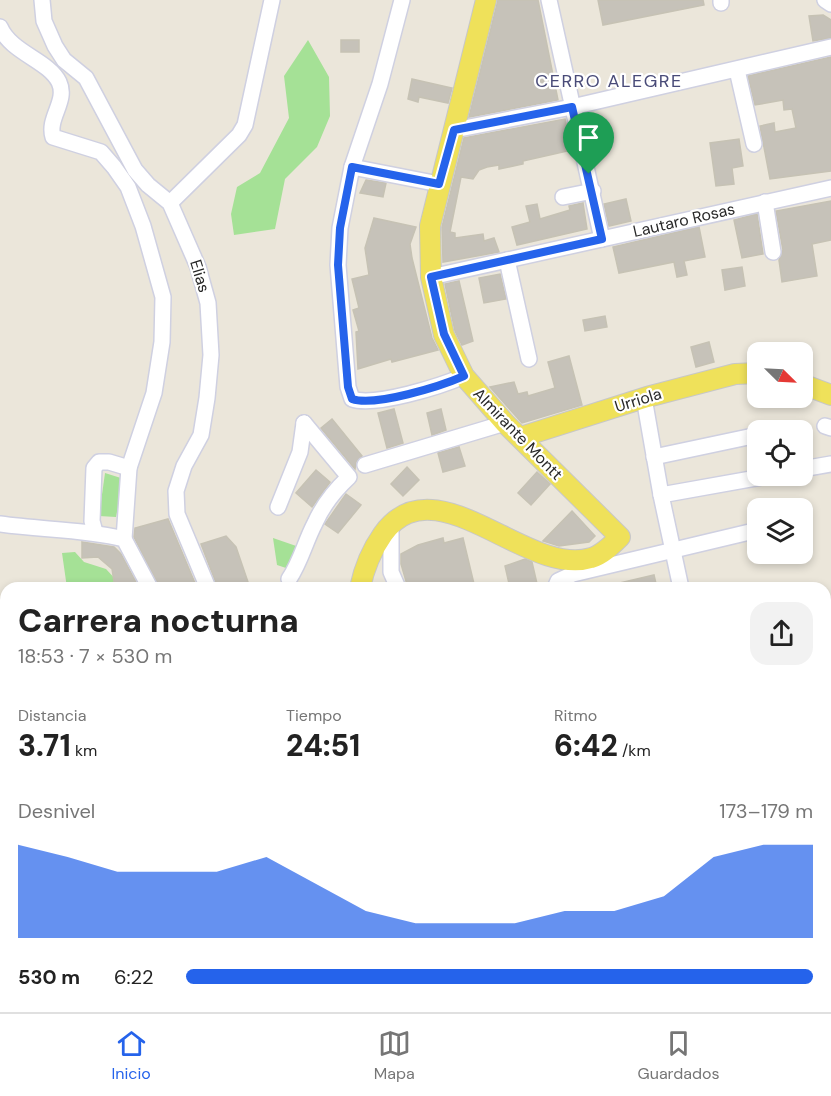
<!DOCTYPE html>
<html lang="es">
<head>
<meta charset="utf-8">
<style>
  body { margin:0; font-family:"DM Sans",sans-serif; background:#f2f2f2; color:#222; height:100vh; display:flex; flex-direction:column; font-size:22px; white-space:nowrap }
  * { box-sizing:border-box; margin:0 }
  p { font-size:20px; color:#767676 }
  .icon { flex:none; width:33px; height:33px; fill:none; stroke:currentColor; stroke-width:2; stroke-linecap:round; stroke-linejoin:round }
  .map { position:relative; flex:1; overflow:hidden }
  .panel { position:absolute; left:0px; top:582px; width:831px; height:430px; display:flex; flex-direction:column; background:#fff; border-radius:18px 18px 0 0; box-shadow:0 3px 9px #0003 }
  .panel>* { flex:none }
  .needle { width:39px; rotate:114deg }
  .fabs { position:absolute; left:747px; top:342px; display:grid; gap:12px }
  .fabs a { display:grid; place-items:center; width:66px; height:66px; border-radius:12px; background:#fff; box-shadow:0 3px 9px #0003; font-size:30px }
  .pin { position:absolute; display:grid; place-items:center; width:51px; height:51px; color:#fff; margin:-62px -26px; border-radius:50% 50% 50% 0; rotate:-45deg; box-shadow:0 0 6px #0007 }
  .pin .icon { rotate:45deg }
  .round { display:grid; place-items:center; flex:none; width:63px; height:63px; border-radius:18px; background:#f2f2f2 }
  .headline { display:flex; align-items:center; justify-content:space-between; height:102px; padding:0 18px }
  h1 { font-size:33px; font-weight:800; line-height:45px }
  .metrics { display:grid; grid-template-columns:repeat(3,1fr); gap:9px; height:102px; padding:6px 18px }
  .metrics div { display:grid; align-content:center }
  .metrics b { font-size:30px; font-weight:800 }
  .metrics small { font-size:16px; font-weight:400 }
  .metrics p { font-size:16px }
  .chart { height:168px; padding:12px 18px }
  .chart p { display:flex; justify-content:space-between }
  .chart svg { width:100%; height:108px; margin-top:6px; fill:#2563eb; opacity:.7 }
  ul { padding:0 18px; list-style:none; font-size:20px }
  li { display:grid; grid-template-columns:96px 72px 1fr; align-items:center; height:45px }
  li i { height:15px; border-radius:8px; background:#2563eb }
  .tabs { display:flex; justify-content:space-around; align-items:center; height:84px; border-top:2px solid #e0e0e0; background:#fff; font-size:16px; color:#767676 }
  .tabs a { display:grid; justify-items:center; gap:3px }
  .tabs .active { color:#2563eb }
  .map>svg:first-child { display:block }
</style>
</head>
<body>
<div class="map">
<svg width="831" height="1012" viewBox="0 0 831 1012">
  <rect width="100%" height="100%" fill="#ebe6da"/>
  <g fill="#a5e196">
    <path d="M308 40 329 77 330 116 317 147 285 179 275 229 234 235 231 214 237 187 260 173 289 118 284 76Z"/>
    <path d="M105 473 124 479 116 517 99 516Z"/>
    <path d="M273 538 302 548 289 569 277 565Z"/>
    <path d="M75 552 84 562 106 569 118 582 117 588H67L62 553Z"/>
  </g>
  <path fill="#bdd4b1" d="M0 611 6 615V851L0 847Z"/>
  <g fill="#c6c2b9" stroke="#c6c2b4" stroke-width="1.5">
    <path d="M498 0H538L558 100 469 117Z"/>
    <path d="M598 0H703L704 5 603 25Z"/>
    <path d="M823 15 831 20V38L813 41 809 16Z"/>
    <rect x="341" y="40" width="18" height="12"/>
    <path d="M831 57V171L770 179 760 126 774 123 775 132 796 128 792 109 784 110 783 100 755 105 748 76Z"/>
    <path d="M412 79 452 88 448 103 419 97 418 102 408 99Z"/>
    <path d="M565 119 572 150 523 161V164L499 169V165L487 167 479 170 473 179 461 177 450 232 455 233V238L483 234 484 241 494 238 499 252 443 262 442 227 464 138Z"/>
    <path d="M739 139 743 166 732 168 734 184 716 186 710 143Z"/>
    <path d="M366 180 386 183 383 197 360 193Z"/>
    <path d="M626 199 631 221 609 226 604 204Z"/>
    <path d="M831 201V240L812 244 817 276 782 282 779 260 783 250 776 211Z"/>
    <path d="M583 203 587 229 517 245 512 227 530 222 526 206 537 204 540 219 570 210 569 206Z"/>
    <path d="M757 214 763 254 742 258 734 220Z"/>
    <path d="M374 218 416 227 410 244 412 258 432 338 438 350 392 362 391 359 358 369 356 332 359 331 353 310 359 308 352 279 369 275 365 248Z"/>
    <path d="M699 227 705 257 684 261 687 275 677 277 674 262 619 273 613 247Z"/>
    <path d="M742 267 745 286 725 290 722 270Z"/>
    <path d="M500 274 506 299 484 303 479 278Z"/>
    <path d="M459 281 473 341 462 345 455 331 445 284Z"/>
    <path d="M605 316 607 327 585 331 583 320Z"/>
    <path d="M709 342 714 362 696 367 691 347Z"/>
    <path d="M569 356 582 405 522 423 490 387 514 382 518 394 527 392 528 396 555 388 548 362Z"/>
    <path d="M394 409 403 443 387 448 378 413Z"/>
    <path d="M441 409 446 430 432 435 427 413Z"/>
    <path d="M332 419 362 456 356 462 355 469 321 428Z"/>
    <path d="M459 447 465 466 443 472 438 453Z"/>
    <path d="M407 467 419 480 403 496 391 484Z"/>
    <path d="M316 470 330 482 312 507 296 493Z"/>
    <path d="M537 472 550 484 531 505 518 493Z"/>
    <path d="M346 494 361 505 338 533 325 524Z"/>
    <path d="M572 511 595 536 589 542 559 546 543 541Z"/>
    <path d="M168 519 197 588H160L134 537 135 528Z"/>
    <path d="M226 536 236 547 250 588H218L201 544Z"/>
    <path d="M443 538 444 543 463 538 475 588H408L401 564V554L418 545Z"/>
    <path d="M82 542 114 547 121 554 139 588H115L112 569 98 557 82 558Z"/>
    <path d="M525 559 532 562 538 588H510L505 566Z"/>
    <path d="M654 575 657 588H615V584Z"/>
  </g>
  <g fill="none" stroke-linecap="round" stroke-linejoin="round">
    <g stroke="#cfd0e1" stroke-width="18">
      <g id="minor">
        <path d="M42 0 44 21 55 46 64 60 86 78 135 170 148 185 170 203 198 267 208 303 211 355 207 398 201 435 184 466 176 491 177 514 208 588"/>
        <path d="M402 0 380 84 352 167 340 228 338 265 348 387 352 399C375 407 441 386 464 376"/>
        <path d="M549 0 602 239"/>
        <path d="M721 0V3"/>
        <path d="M825 0 831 4"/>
        <path d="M0 27C11 53 48 60 59 82 68 101 47 118 53 137L101 152 114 167 128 187 143 226 163 297 162 342 154 393 129 468 124 539"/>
        <path d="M737 70 754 144"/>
        <path d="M454 130 572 107 831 47"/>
        <path d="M352 167 439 184"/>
        <path d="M563 197 593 191"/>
        <path d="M765 202 773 252"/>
        <path d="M170 203 239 135 245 125 272 0"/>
        <path d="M507 260 529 359"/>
        <path d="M431 277 831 188"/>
        <path d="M644 398 661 495 681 588"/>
        <path d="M825 426 831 428"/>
        <path d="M654 457 753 436"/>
        <path d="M365 465 505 423"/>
        <path d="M802 469 831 464"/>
        <path d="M661 495 767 476"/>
        <path d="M278 507 300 452 304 423"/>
        <path d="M391 523V572L398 588"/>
        <path d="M0 524C42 530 83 529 124 539L150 588"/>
        <path d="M95 532 92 521 94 468 99 462H109L129 468"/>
        <path d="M289 579C301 561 305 542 315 523 323 505 335 490 349 477L304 423"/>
        <path d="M555 588 558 581 573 574 758 530"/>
        <path d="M825 741 829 748 831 758"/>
        <path d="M825 801 831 781"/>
        <path d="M212 1006 215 1012"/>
      </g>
    </g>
    <g stroke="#c7c7c7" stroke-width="22">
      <g id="major">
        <path d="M802 384 831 395"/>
        <path d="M521 437 647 397 735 374 758 373"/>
        <path d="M360 588C364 568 371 551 383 534 435 461 527 578 591 558 602 555 612 545 620 537L505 423 471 384 464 376 444 335 431 277 430 226 486 0"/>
        <path d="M0 964 6 965"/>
        <path d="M825 969 831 966"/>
        <path d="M383 1006 393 1012"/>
        <path d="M704 1012 716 1006"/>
      </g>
    </g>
    <use href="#minor" stroke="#fff" stroke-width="15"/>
    <use href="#major" stroke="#efe15a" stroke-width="20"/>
    <g stroke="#9d9db3" stroke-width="4">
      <path d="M277 588 281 586"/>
      <path d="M825 856H831"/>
    </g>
  </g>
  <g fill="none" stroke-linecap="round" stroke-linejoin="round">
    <g stroke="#fff" stroke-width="12">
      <path id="route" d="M572 107 602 239 431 277 444 334 464 376C441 386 375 407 352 399L348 387 338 265 340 228 352 167 439 184 454 130Z"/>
    </g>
    <use href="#route" stroke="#2563eb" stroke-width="8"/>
  </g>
  <g text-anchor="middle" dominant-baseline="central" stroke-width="4.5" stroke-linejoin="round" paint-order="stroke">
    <g font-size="16" fill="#282828" stroke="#fff">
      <text transform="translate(684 220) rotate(-13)">Lautaro Rosas</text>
      <text transform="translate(200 276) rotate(73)">Elias</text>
      <text transform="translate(638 400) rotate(-17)">Urriola</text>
      <text transform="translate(518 434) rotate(46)">Almirante Montt</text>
    </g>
    <g font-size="18" letter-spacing="1.5" fill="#494b78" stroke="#fff">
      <text x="609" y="81">CERRO ALEGRE</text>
    </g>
  </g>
</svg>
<div class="fabs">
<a><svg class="needle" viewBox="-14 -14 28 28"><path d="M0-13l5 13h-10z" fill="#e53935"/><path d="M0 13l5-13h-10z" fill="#767676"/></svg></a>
<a><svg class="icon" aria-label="locate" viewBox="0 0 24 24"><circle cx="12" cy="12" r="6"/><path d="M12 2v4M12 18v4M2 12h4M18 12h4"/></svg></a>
<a><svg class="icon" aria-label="layers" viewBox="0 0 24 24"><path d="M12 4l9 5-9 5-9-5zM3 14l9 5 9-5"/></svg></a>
</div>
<div class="pin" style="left:589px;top:174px;background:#1e9e55"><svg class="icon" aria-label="arrive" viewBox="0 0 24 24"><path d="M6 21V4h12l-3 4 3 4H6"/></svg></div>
<section class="panel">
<div class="headline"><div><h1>Carrera nocturna</h1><p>18:53 · 7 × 530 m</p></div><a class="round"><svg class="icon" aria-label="share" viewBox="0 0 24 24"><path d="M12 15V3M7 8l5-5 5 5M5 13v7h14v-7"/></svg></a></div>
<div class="metrics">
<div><p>Distancia</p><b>3.71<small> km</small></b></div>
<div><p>Tiempo</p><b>24:51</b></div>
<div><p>Ritmo</p><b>6:42<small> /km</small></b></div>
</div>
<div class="chart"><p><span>Desnivel</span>173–179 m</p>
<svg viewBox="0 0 160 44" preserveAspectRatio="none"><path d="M0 44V6L10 11L20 17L30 17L40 17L50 11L60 22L70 33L80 38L90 38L100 38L110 33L120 33L130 27L140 11L150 6L160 6V44z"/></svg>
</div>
<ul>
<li><b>530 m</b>6:22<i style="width:100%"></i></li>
</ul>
</section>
</div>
<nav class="tabs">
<a class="active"><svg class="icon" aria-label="home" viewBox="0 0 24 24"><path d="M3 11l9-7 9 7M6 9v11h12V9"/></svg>Inicio</a>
<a><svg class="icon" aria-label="map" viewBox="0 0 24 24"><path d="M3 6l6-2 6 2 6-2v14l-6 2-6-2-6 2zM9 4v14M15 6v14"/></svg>Mapa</a>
<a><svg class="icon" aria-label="saved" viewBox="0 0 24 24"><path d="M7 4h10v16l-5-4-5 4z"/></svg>Guardados</a>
</nav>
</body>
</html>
